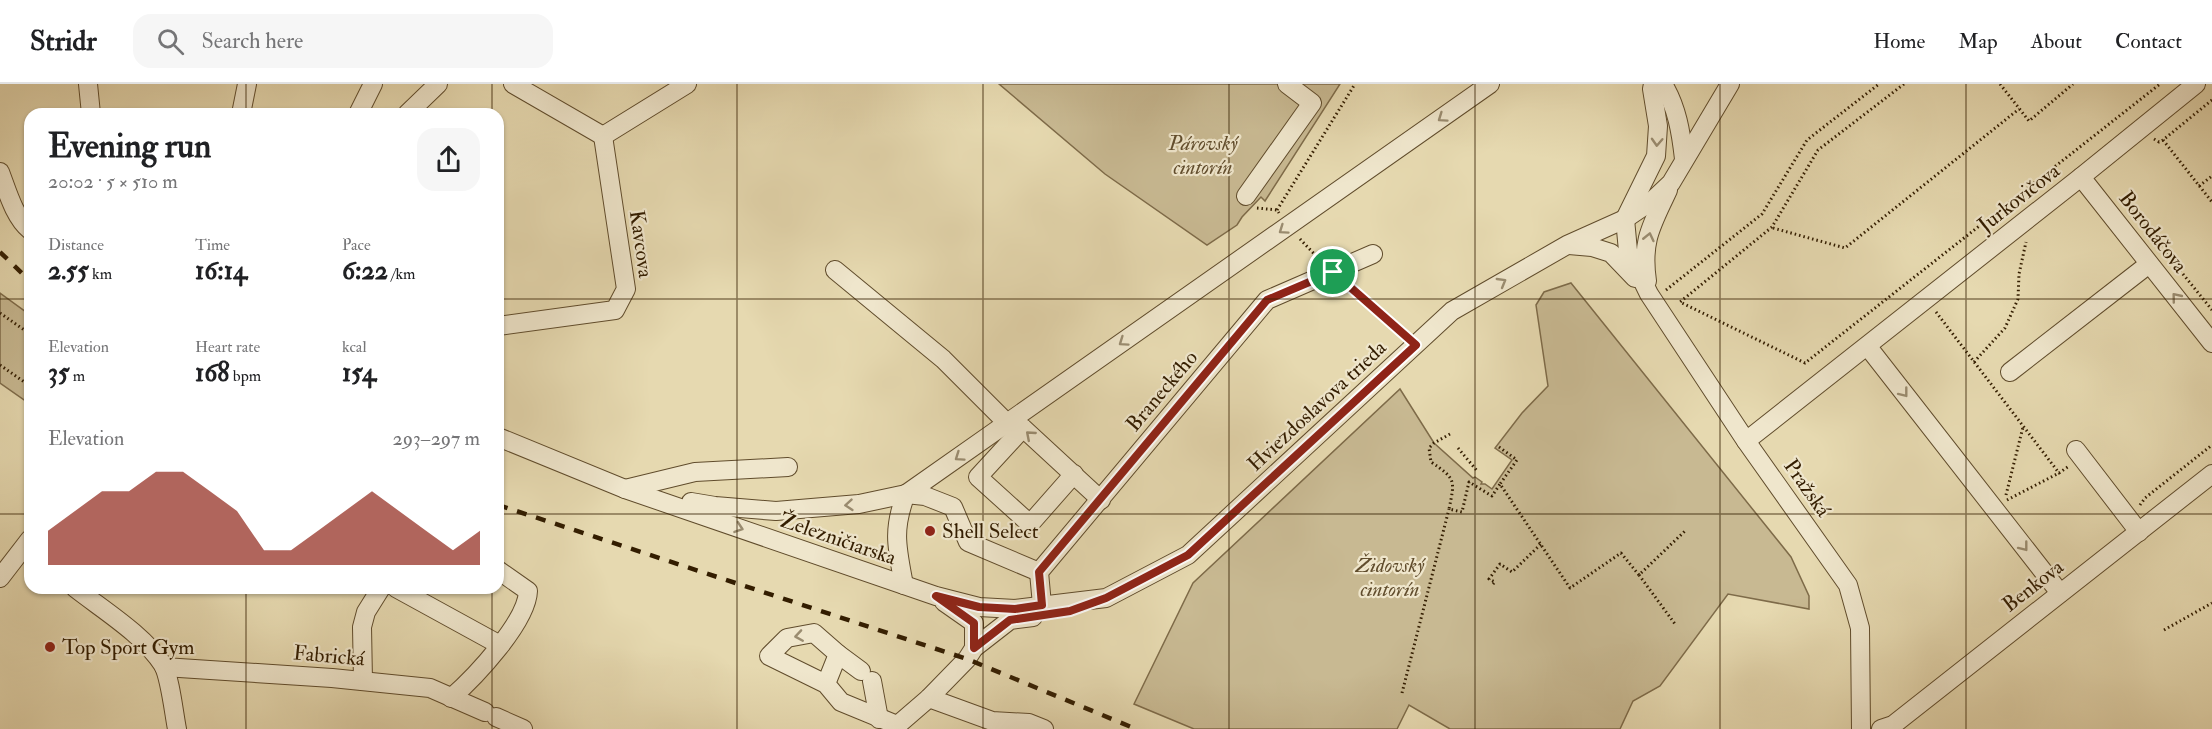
<!DOCTYPE html>
<html lang="en">
<head>
<meta charset="utf-8">
<style>
  body { margin:0; font-family:"IM FELL Double Pica",serif; background:#f6f6f6; color:#202124; height:100vh; display:flex; flex-direction:column; font-size:22px; white-space:nowrap }
  * { box-sizing:border-box; margin:0 }
  p { font-size:20px; color:#757577 }
  .icon { flex:none; width:33px; height:33px; fill:none; stroke:currentColor; stroke-width:2; stroke-linecap:round; stroke-linejoin:round }
  .map { position:relative; flex:1; overflow:hidden }
  .panel { position:absolute; left:24px; top:24px; width:480px; height:486px; display:flex; flex-direction:column; background:#fff; border-radius:18px; box-shadow:0 2px 4px #0004 }
  .panel>* { flex:none }
  .pin { position:absolute; display:grid; place-items:center; width:51px; height:51px; color:#fff; margin:-26px; border:3px solid #fff; border-radius:50%; box-shadow:0 2px 6px #0007 }
  .round { display:grid; place-items:center; flex:none; width:63px; height:63px; border-radius:18px; background:#f6f6f6 }
  .head { display:flex; align-items:center; justify-content:space-between; height:102px; padding:0 24px }
  h1 { font-size:33px; font-weight:700; line-height:45px }
  .figures { display:grid; grid-template-columns:repeat(3,1fr); gap:9px; height:102px; padding:6px 24px }
  .figures div { display:grid; align-content:center }
  .figures b { font-size:26px; font-weight:700 }
  .figures small { font-size:16px; font-weight:400 }
  .figures p { font-size:16px }
  .chart { height:168px; padding:12px 24px }
  .chart p { display:flex; justify-content:space-between }
  .chart svg { width:100%; height:108px; margin-top:6px; fill:#8f2418; opacity:.7 }
  header { display:flex; align-items:center; gap:36px; box-sizing:border-box; height:84px; padding:0 30px; background:#fff; border-bottom:2px solid #e0e0e0 }
  header strong { font-size:28px }
  nav { display:flex; gap:33px; margin-inline-start:auto; font-size:21px }
  .search { width:420px; height:54px; background:#f6f6f6; display:flex; align-items:center; gap:15px; box-sizing:border-box; padding:0 21px; border-radius:18px; color:#757577; font-size:22px }
  .map>svg:first-child { display:block }
</style>
</head>
<body>
<header>
<strong>Stridr</strong>
<div class="search"><svg class="icon" aria-label="search" viewBox="0 0 24 24"><circle cx="10" cy="10" r="6"/><path d="M15 15l6 6"/></svg>Search here</div>
<nav><a>Home</a><a>Map</a><a>About</a><a>Contact</a></nav>
</header>
<div class="map">
<svg width="2212" height="645" viewBox="0 0 2212 645">
  <rect width="100%" height="100%" fill="#e6d9b0"/>
  <filter id="stains"><feTurbulence type="fractalNoise" baseFrequency=".00333" numOctaves="4"/><feColorMatrix values="0 0 0 0 .2 0 0 0 0 .09 0 0 0 0 .02 0 0 0 .5 -.17"/></filter>
  <radialGradient id="worn" r=".72"><stop offset=".6" stop-color="#630" stop-opacity="0"/><stop offset="1" stop-color="#630" stop-opacity=".3"/></radialGradient>
  <g fill="#c8b992" stroke="#7e6b49" stroke-width="1.5">
    <path d="M999 0H1340L1265 117 1261 113 1242 133 1237 141 1207 161 1105 90Z"/>
    <path d="M1571 199 1791 473 1809 512V525L1728 510 1660 602 1633 617 1620 645H1450L1409 621 1397 645H1194L1134 620 1193 499 1400 305 1434 359 1473 394 1475 393 1482 398 1481 400H1485L1492 405 1512 376 1495 364 1522 329 1548 302 1536 221 1544 208Z"/>
    <path d="M0 209 30 231V320L0 299Z"/>
  </g>
  <g fill="none" stroke-linecap="round" stroke-linejoin="round">
    <g stroke="#604c2c" stroke-width="20">
      <g id="minor">
        <path d="M88 0 91 30"/>
        <path d="M513 0 603 52"/>
        <path d="M1653 0 1652 5 1658 42 1656 72 1625 135 1628 167 1649 210 1746 357 1848 501 1860 544 1861 645"/>
        <path d="M1663 0C1677 23 1681 48 1684 75"/>
        <path d="M241 30 247 0"/>
        <path d="M358 30 373 0"/>
        <path d="M407 30 438 0"/>
        <path d="M603 52 687 0"/>
        <path d="M0 88C7 106 14 133 30 146"/>
        <path d="M2081 93 2212 259"/>
        <path d="M1246 112 1312 19 1287 0"/>
        <path d="M1569 161 1592 163 1611 169 1635 194"/>
        <path d="M835 186 943 275 1007 339"/>
        <path d="M1647 197C1641 156 1652 141 1668 106"/>
        <path d="M498 242 615 226 626 205 603 52"/>
        <path d="M1868 263 2060 509"/>
        <path d="M2010 288 2149 180"/>
        <path d="M498 353 625 405 936 512 979 523 1015 525 1106 514 1188 471 1452 227 1567 161 1625 135 1653 116 1671 99 1730 0"/>
        <path d="M1746 357 2081 93 2196 0"/>
        <path d="M2076 366 2139 448"/>
        <path d="M1074 390 1030 440 978 393 1023 344 1101 416"/>
        <path d="M625 405 695 388 788 383"/>
        <path d="M906 410 1490 0"/>
        <path d="M691 418 715 422 776 427 859 420 906 410 925 412 953 423 968 458 1039 488"/>
        <path d="M0 494 30 455"/>
        <path d="M904 501C897 464 892 446 906 410"/>
        <path d="M75 504C103 526 144 551 163 581 170 593 174 630 177 645"/>
        <path d="M396 504 500 561"/>
        <path d="M944 518 974 539V564"/>
        <path d="M1042 521 1039 488 1267 216 1373 170"/>
        <path d="M838 570 861 587"/>
        <path d="M164 583 332 594 430 604 485 628"/>
        <path d="M363 597 362 543 366 528 381 504"/>
        <path d="M872 597 879 635"/>
        <path d="M826 600 838 570 814 549 787 554 769 572 826 600 841 618 897 641"/>
        <path d="M451 614C475 593 527 538 528 507L498 486"/>
        <path d="M929 614 992 637 1029 639 1044 645"/>
        <path d="M496 633 523 645"/>
        <path d="M893 645 929 614 967 575 974 564 1010 536 1033 533"/>
        <path d="M1881 645 1893 641 2212 390"/>
      </g>
    </g>
    <g stroke="#331d00" stroke-width="3" stroke-dasharray="1.5 3" stroke-linecap="butt">
      <path d="M1904 0 1818 66 1772 143 1680 218 1805 279 2160 0"/>
      <path d="M2000 0 2029 37 2073 0"/>
      <path d="M2154 55 2159 58 2163 56 2212 16"/>
      <path d="M2163 56 2212 118"/>
      <path d="M2199 102 2212 92"/>
      <path d="M1257 124 1277 126 1279 129"/>
      <path d="M1277 126 1355 0"/>
      <path d="M2132 127 2212 226"/>
      <path d="M1773 144 1845 164 2019 25"/>
      <path d="M1300 155 1318 174"/>
      <path d="M1347 200 1403 250"/>
      <path d="M1666 206 1762 130 1807 56 1879 0"/>
      <path d="M1936 228 2059 389 2069 382"/>
      <path d="M0 229 30 250"/>
      <path d="M1974 278 2005 244 2018 215 2019 190 2026 158"/>
      <path d="M0 281 30 302"/>
      <path d="M1450 350 1434 359 1429 364 1431 378C1456 395 1455 396 1449 425L1462 428 1469 398 1492 412 1500 400 1570 504 1621 469 1639 491 1685 447"/>
      <path d="M1499 363 1517 376 1500 400"/>
      <path d="M1458 364 1478 388"/>
      <path d="M2006 411 2023 343"/>
      <path d="M2007 416 2059 389"/>
      <path d="M2140 421 2145 414 2212 361"/>
      <path d="M1639 491 1675 540"/>
      <path d="M1493 500 1495 498 1489 495 1500 480 1512 488 1541 460"/>
      <path d="M2164 546 2212 519"/>
      <path d="M1402 609 1449 425"/>
    </g>
    <use href="#minor" stroke="#efe6cc" stroke-width="18"/>
    <g stroke="#331d00" stroke-width="4.5" stroke-dasharray="10 10" stroke-linecap="butt">
      <path d="M0 168 30 197"/>
      <path d="M498 421 967 575 1136 645"/>
    </g>
  </g>
  <defs><path id="oneway-chevron" d="M-2-3.5L2.5 0L-2 3.5" fill="none" stroke-width="1.6" stroke-linecap="round" stroke-linejoin="round" transform="scale(1.5)"/></defs>
  <g stroke="#9a8c70">
    <use href="#oneway-chevron" transform="translate(1442 34) rotate(145)"/>
    <use href="#oneway-chevron" transform="translate(1657 58) rotate(93)"/>
    <use href="#oneway-chevron" transform="translate(1283 146) rotate(145)"/>
    <use href="#oneway-chevron" transform="translate(1649 153) rotate(-77)"/>
    <use href="#oneway-chevron" transform="translate(1502 198) rotate(-30)"/>
    <use href="#oneway-chevron" transform="translate(2176 213) rotate(-129)"/>
    <use href="#oneway-chevron" transform="translate(1123 258) rotate(145)"/>
    <use href="#oneway-chevron" transform="translate(1904 309) rotate(52)"/>
    <use href="#oneway-chevron" transform="translate(1030 351) rotate(-139)"/>
    <use href="#oneway-chevron" transform="translate(959 373) rotate(145)"/>
    <use href="#oneway-chevron" transform="translate(849 421) rotate(175)"/>
    <use href="#oneway-chevron" transform="translate(739 444) rotate(19)"/>
    <use href="#oneway-chevron" transform="translate(2024 463) rotate(52)"/>
    <use href="#oneway-chevron" transform="translate(799 552) rotate(171)"/>
  </g>
  <g fill="none" stroke-linecap="round" stroke-linejoin="round">
    <g stroke="#fff" stroke-width="12">
      <path id="route" d="M1333 188 1416 261 1188 471 1106 514 1070 527 1010 536 974 564V539L936 512 979 523 1015 525 1042 521 1039 488 1267 216Z"/>
    </g>
    <use href="#route" stroke="#8f2418" stroke-width="8"/>
  </g>
  <path fill="none" stroke="#331d00" stroke-width="1.5" stroke-opacity="0.55" d="M246 0V30M492 0V30M737 0V645M983 0V645M1229 0V645M1475 0V645M1720 0V645M1966 0V645M0 215H30M498 215H2212M0 430H30M498 430H2212M246 504V645M492 504V645"/>
  <g fill="#8f2418" stroke="#efe6cc" stroke-width="2">
    <circle cx="930" cy="447" r="6"/>
    <circle cx="50" cy="563" r="6"/>
  </g>
  <g text-anchor="middle" dominant-baseline="central" stroke-width="4.5" stroke-linejoin="round" paint-order="stroke">
    <g font-size="21" font-style="italic" fill="#604c2c" stroke="#efe6cc">
      <text x="1203" y="59">Párovský<tspan x="1203" dy="24">cintorín</tspan></text>
      <text x="1390" y="481">Židovský<tspan x="1390" dy="24">cintorín</tspan></text>
    </g>
    <g font-size="21" fill="#331d00" stroke="#efe6cc">
      <text transform="translate(2019 114) rotate(-38)">Jurkovičova</text>
      <text transform="translate(2153 148) rotate(52)">Borodáčova</text>
      <text transform="translate(641 160) rotate(82)">Kavcova</text>
      <text transform="translate(1162 307) rotate(-50)">Braneckého</text>
      <text transform="translate(1317 322) rotate(-43)">Hviezdoslavova trieda</text>
      <text transform="translate(1807 404) rotate(55)">Pražská</text>
      <text transform="translate(838 455) rotate(19)">Železničiarska</text>
      <text transform="translate(2033 502) rotate(-38)">Benkova</text>
      <text transform="translate(329 572) rotate(5)">Fabrická</text>
    </g>
    <g font-size="21" fill="#331d00" stroke="#efe6cc" text-anchor="start">
      <text x="942" y="447">Shell Select</text>
      <text x="62" y="563">Top Sport Gym</text>
    </g>
  </g>
  <rect width="100%" height="100%" filter="url(#stains)"/>
  <rect width="100%" height="100%" fill="url(#worn)"/>
</svg>
<div class="pin" style="left:1333px;top:188px;background:#1e9e55"><svg class="icon" aria-label="arrive" viewBox="0 0 24 24"><path d="M6 21V4h12l-3 4 3 4H6"/></svg></div>
<section class="panel">
<div class="head"><div><h1>Evening run</h1><p>20:02 · 5 × 510 m</p></div><a class="round"><svg class="icon" aria-label="share" viewBox="0 0 24 24"><path d="M12 15V3M7 8l5-5 5 5M5 13v7h14v-7"/></svg></a></div>
<div class="figures">
<div><p>Distance</p><b>2.55<small> km</small></b></div>
<div><p>Time</p><b>16:14</b></div>
<div><p>Pace</p><b>6:22<small> /km</small></b></div>
</div>
<div class="figures">
<div><p>Elevation</p><b>35<small> m</small></b></div>
<div><p>Heart rate</p><b>168<small> bpm</small></b></div>
<div><p>kcal</p><b>154</b></div>
</div>
<div class="chart"><p><span>Elevation</span>293–297 m</p>
<svg viewBox="0 0 160 44" preserveAspectRatio="none"><path d="M0 44V30L10 22L20 14L30 14L40 6L50 6L60 14L70 22L80 38L90 38L100 30L110 22L120 14L130 22L140 30L150 38L160 30V44z"/></svg>
</div>
</section>
</div>
</body>
</html>
